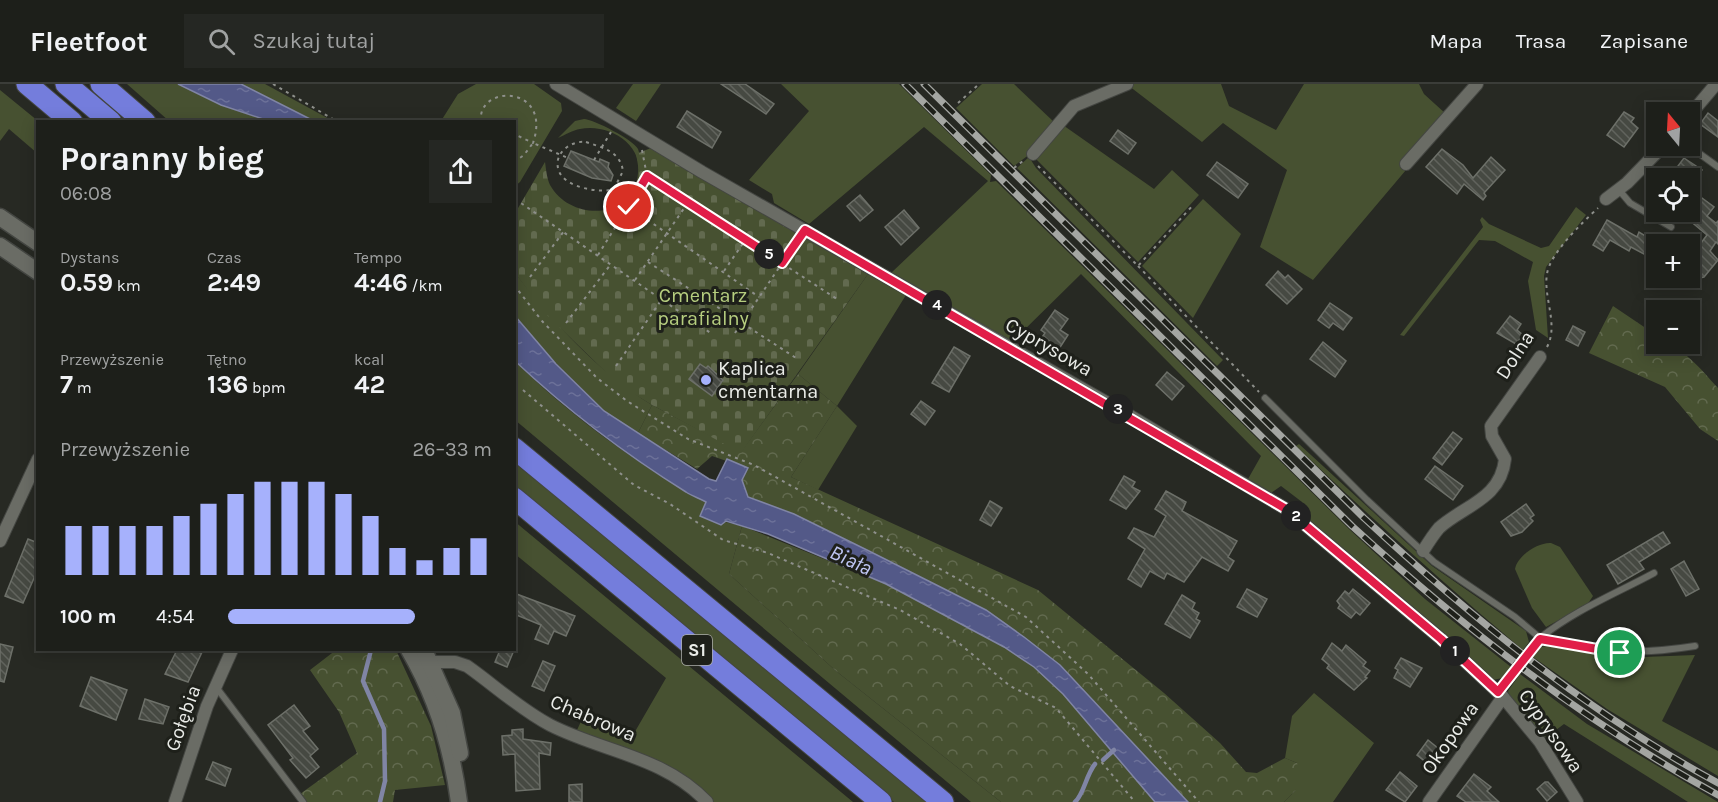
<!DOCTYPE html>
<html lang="pl">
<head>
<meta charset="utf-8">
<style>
  body { margin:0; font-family:Karla,sans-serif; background:#252723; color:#f1f3f6; height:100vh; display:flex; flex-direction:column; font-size:22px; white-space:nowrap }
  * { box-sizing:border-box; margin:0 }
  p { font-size:20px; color:#a0a2a2 }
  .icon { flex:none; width:33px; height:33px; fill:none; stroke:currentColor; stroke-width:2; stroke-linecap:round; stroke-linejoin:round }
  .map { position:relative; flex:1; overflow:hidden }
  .panel { position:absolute; left:36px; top:36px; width:480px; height:531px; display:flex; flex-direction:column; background:#1d1f1a; border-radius:0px; box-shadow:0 3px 15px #0003,0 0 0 2px #3b3d39 }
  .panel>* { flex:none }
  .needle { width:39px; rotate:342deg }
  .fabs { position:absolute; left:1646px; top:18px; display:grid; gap:12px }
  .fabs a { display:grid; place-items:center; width:54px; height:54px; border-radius:0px; background:#1d1f1a; box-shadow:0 3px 15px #0003,0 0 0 2px #3b3d39; font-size:30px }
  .pin { position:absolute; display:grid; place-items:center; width:51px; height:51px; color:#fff; margin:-26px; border:3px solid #fff; border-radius:50%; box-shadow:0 2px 6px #0007 }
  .km { position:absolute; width:30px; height:30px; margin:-15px; border-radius:50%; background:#222; color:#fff; font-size:16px; line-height:30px; text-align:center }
  .round { display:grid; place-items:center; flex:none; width:63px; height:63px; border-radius:0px; background:#252723 }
  .overview { display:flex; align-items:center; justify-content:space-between; height:102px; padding:0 24px }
  h1 { font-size:33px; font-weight:700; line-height:45px }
  .metrics { display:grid; grid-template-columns:repeat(3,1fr); gap:9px; height:102px; padding:6px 24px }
  .metrics div { display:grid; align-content:center }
  .metrics b { font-size:26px; font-weight:700 }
  .metrics small { font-size:16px; font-weight:400 }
  .metrics p { font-size:16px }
  .chart { height:168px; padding:12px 24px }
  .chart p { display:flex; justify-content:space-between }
  .chart svg { width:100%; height:108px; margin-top:6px; stroke:#a6b1fc; stroke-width:6 }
  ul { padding:0 24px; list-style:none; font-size:20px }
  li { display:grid; grid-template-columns:96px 72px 1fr; align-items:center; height:45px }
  li i { height:15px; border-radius:8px; background:#a6b1fc }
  header { display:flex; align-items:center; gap:36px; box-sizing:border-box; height:84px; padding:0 30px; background:#1d1f1a; border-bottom:2px solid #3b3d39 }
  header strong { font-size:28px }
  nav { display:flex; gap:33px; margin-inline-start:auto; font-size:21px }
  .search { width:420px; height:54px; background:#252723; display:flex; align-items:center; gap:15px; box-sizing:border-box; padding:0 21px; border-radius:0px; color:#a0a2a2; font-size:22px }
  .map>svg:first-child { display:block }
</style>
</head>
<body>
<header>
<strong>Fleetfoot</strong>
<div class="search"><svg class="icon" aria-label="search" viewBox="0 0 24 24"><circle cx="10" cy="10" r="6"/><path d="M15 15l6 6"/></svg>Szukaj tutaj</div>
<nav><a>Mapa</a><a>Trasa</a><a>Zapisane</a></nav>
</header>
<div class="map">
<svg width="1718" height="718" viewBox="0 0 1718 718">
  <defs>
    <pattern id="forest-crowns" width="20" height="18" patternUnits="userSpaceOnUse" patternTransform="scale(1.5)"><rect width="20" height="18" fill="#475131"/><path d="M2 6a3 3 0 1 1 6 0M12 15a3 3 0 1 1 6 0" fill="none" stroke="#626a4f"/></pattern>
    <pattern id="cemetery-stones" width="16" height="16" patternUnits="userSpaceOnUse" patternTransform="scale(1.5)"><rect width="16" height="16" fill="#475131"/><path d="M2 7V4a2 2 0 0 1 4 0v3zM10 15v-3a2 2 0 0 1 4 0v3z" fill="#626a4f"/></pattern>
    <pattern id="water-ripples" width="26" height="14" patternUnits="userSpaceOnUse" patternTransform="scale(1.5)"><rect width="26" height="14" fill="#535988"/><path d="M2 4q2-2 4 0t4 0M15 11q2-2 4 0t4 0" fill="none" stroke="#6c7199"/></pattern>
    <pattern id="building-back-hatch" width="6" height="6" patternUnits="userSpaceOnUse" patternTransform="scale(1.5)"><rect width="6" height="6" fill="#464942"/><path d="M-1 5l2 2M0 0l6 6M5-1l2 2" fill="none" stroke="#61635d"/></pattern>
  </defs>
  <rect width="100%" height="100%" fill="#272923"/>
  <g fill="#475131">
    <path d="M127 0H178L221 21 269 37H169Z"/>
    <path d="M241 0H265L333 37H314Z"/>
    <path d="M476 0H534L561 19 562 27 520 98 515 102 514 38 441 37 458 10Z"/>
    <path d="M633 0H661L636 37 616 24Z"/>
    <path d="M781 0H899L991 91 990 98 996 97 1349 445 1425 515 1511 583 1502 594 1493 596 1444 549 1296 425 1302 418 1281 402 1271 409 1248 395 1261 372 1081 190 1011 259 891 189 988 97 924 43 809 140 774 119 772 110 749 96 809 27Z"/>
    <path d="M982 0H1014L1055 39 1030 70 1014 82 956 24Z"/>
    <path d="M1134 0H1221L1229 22 1276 46 1304 0H1419L1424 10 1446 30 1400 81 1406 86 1313 196 1260 163 1287 86 1223 39 1202 58 1129 2Z"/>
    <path d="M0 6 38 37 37 69 9 45 0 57Z"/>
    <path d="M584 35C593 35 634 56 638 65 642 75 638 86 645 94L621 120C628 111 635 104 638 93 645 60 608 39 580 45 573 46 565 51 558 54L575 37Z"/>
    <path d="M1060 39 1154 105 1172 86 1199 111 1138 178 1035 74Z"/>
    <path d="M1029 73 1036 84 1223 276 1217 282 1017 84Z"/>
    <path d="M1203 115 1241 150 1193 234 1142 182Z"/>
    <path d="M1576 123 1586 131 1546 183 1544 192 1548 254 1536 246 1528 197 1533 178 1495 157 1479 156 1404 252 1400 251 1483 143 1480 136 1482 133 1489 140 1541 164 1549 162Z"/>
    <path d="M515 189C554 239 597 287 652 321L638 349 604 327 530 253 515 232Z"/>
    <path d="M868 190 906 211 837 322 857 342 818 406 791 393 837 322 798 290Z"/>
    <path d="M516 278C566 328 626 371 686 408 692 412 700 414 706 418L700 432 742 442 729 490 836 587 1001 718H971L515 336Z"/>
    <path d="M1299 360 1432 482 1526 547 1529 558 1523 566C1445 501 1370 433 1296 362Z"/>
    <path d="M514 374 929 718H894L515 403Z"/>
    <path d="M514 437 853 718H713C677 684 624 663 577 646L584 631 633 651 666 594 515 470Z"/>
    <path d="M1551 459 1560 463 1593 512 1587 521 1546 543 1532 524 1515 485C1517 472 1538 458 1551 459Z"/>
    <path d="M1551 561 1618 574 1695 571 1662 637 1718 667V692L1607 625 1533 573 1541 563Z"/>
    <path d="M1520 590 1587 640 1718 718H1688L1564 640 1544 655 1509 612 1508 607Z"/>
    <path d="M1314 609 1374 659 1333 718H1284L1295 707 1297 679 1285 674 1292 632Z"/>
  </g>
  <g fill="url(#forest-crowns)">
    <path d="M1613 222 1656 251V260C1683 260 1701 286 1718 304V357L1700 345 1665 303 1589 269Z"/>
    <path d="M798 290 837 322 791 393 1038 506 1164 609 1220 659 1246 688 1257 689 1285 674 1297 679 1302 693 1295 707 1284 718H1188L1060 581 1024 553 986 526 871 468 794 430 748 413 742 396 747 384 712 372 697 385 638 349 652 321 741 368Z"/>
    <path d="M742 442 886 500 1004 563 1034 583 1063 610 1155 718H1001L836 587 729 490Z"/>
    <path d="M336 566H396L431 642 445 701 395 706 393 718H306L300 710 357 669 339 628 310 586Z"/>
  </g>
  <path fill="url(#cemetery-stones)" d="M651 64 868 190 741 369 652 321 618 300 545 229 515 189 514 131 545 78C546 85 547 95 550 101 571 139 636 135 638 89 639 83 637 76 636 70Z"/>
  <g fill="url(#water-ripples)" stroke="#8085a5" stroke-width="1.5">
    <path d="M178 0H241L314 37H269L221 21Z"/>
    <path d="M515 232 556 280 604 327 709 395 716 397 727 375 748 384 742 396 748 413 794 430 871 468 986 526 1024 553 1060 581 1188 718H1155L1063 610 1034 583 1004 563 886 500 768 450 726 437 721 441 700 432 706 418C699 414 692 412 686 408 625 370 567 326 515 277Z"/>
  </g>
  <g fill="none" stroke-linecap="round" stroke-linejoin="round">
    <g stroke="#8085a5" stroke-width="4.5">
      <path d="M371 566 363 597 384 645 385 697 380 718"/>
      <path d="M1103 676 1114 666"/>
      <path d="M1075 718C1084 710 1086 691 1095 680"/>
    </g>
  </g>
  <g fill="url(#building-back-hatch)" stroke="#6d7069" stroke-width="1.5">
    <path d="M721 0H745L774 20 766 30Z"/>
    <path d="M687 27 721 48 712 64 677 43Z"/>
    <path d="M1624 28 1634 34 1631 38 1638 44 1624 63 1607 51Z"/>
    <path d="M1708 29 1718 37V53L1700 40Z"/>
    <path d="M1118 46 1136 59 1128 70 1110 57Z"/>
    <path d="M1442 65 1463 81 1473 94 1491 73 1505 86 1484 109 1486 112 1483 116 1464 100 1457 110 1426 83Z"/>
    <path d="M571 67 599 78 600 75 609 79 608 83 613 91 611 97 592 94 564 82Z"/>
    <path d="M1684 74 1702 86 1692 101 1689 94H1669Z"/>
    <path d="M1217 78 1248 100 1238 114 1207 91Z"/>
    <path d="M860 111 873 126 860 137 847 122Z"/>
    <path d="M1702 114 1714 123 1707 132 1716 139 1718 137V160L1716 158 1710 167 1718 176 1704 193 1695 195 1689 191V175L1707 151 1688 135Z"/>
    <path d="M904 126 919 144 901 161 885 143Z"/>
    <path d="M1607 136 1637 153 1639 148 1652 156 1644 170 1631 163 1629 167 1610 156 1603 167 1593 161Z"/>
    <path d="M1278 187 1285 194 1288 191 1302 205 1287 220 1266 201Z"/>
    <path d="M1330 219 1352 234 1343 246 1333 239 1329 244 1318 236Z"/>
    <path d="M1055 226 1068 235 1060 246 1068 251 1057 268 1040 256 1045 249 1041 246Z"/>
    <path d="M1510 232 1521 240 1517 246 1523 251 1516 260 1497 249Z"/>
    <path d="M1573 242 1585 248 1578 262 1566 256Z"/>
    <path d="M1323 258 1346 277 1335 293 1310 275Z"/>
    <path d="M954 263 970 272 949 308 932 299Z"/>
    <path d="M700 280 706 284 708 282 723 296 712 312 689 295Z"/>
    <path d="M1167 288 1184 302 1172 316 1156 301Z"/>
    <path d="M921 317 935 327 925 341 911 330Z"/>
    <path d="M1453 348 1462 355 1442 381 1433 374Z"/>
    <path d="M1435 382 1463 402 1453 416 1425 395Z"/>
    <path d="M1124 392 1135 398 1132 403 1140 407 1126 425 1110 416Z"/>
    <path d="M1166 407 1186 418 1182 427 1237 457 1228 473 1234 477 1228 487 1202 473 1184 498 1167 489 1164 495 1150 487 1141 503 1128 495 1145 465 1128 454 1134 444 1154 453 1166 432 1155 425Z"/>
    <path d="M990 417 1002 424 991 442 980 436Z"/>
    <path d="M1526 420 1534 431 1530 434 1533 437 1522 448 1511 452 1501 438Z"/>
    <path d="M1663 448 1670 459 1639 478 1644 485 1618 500 1607 481Z"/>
    <path d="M28 455 38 459V485L23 519 5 512Z"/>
    <path d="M1684 477 1699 505 1686 512 1671 485Z"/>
    <path d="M1247 505 1267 515 1257 533 1237 523Z"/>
    <path d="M1353 505 1370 519 1360 531 1356 528 1351 534 1338 524 1340 521 1337 517 1345 507 1349 510Z"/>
    <path d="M514 509 575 532 566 552 554 547 548 560 535 555 541 541 514 530Z"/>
    <path d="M1182 511 1195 519 1192 525 1199 529 1196 535 1200 537 1190 554 1165 540Z"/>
    <path d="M1332 559 1342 567 1346 561 1366 578 1363 582 1370 587 1365 593 1367 594 1354 606 1327 584 1329 581 1322 575Z"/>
    <path d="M0 560 13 563 4 598 0 597Z"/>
    <path d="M177 566H203L188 598 165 590Z"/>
    <path d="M500 566H514L507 583 495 578Z"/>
    <path d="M1401 574 1422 584 1410 603 1394 594 1398 586 1395 584Z"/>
    <path d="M543 577 555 582 544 607 532 602Z"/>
    <path d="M91 593 127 606 116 636 80 622Z"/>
    <path d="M145 615 169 623 163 640 139 635Z"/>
    <path d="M294 621 310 642 303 647 318 665 310 672 319 683 306 694 290 676 293 674 268 641Z"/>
    <path d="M523 645V655L551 659 550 671 539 669 540 705 516 707 515 670 503 671 502 652 512 651V646Z"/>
    <path d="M1428 656 1444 669 1432 683 1417 671Z"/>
    <path d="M213 678 231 685 225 702 206 695Z"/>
    <path d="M1400 688 1417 702 1405 718 1386 706Z"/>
    <path d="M1474 690 1491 703 1487 707 1499 718H1466L1457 712Z"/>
    <path d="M1545 698H1548L1557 708 1547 717 1537 705Z"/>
    <path d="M582 700V718H569V701Z"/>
  </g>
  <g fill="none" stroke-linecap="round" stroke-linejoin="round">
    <g stroke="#444642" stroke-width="8">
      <g id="lane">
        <path d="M1689 62 1718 83"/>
        <path d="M1619 106 1630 119 1671 143"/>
        <path d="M1265 314 1367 416 1434 478 1515 533 1540 554 1498 608"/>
        <path d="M1654 489C1615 510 1575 526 1540 554 1602 568 1632 572 1695 562"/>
        <path d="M216 603 303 718"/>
      </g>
    </g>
    <g stroke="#444642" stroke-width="14">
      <g id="street">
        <path d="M556 0 702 88 1127 330 1286 425 1441 555 1503 613 1540 658 1577 718"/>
        <path d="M1689 32 1716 0"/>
        <path d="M1033 70 1074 22 1127 0"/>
        <path d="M1406 80 1477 0"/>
        <path d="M1606 115 1627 99 1663 62"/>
        <path d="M0 457 38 375"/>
        <path d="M1423 467C1428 459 1433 451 1439 444 1463 422 1501 415 1505 375L1492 352 1491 342 1540 273"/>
        <path d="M424 578H455L467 582C494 601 521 626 550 641 603 668 663 672 707 718"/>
        <path d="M175 718 207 622 232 566"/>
        <path d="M1429 718 1503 613"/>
      </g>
    </g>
    <g stroke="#444642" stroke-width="19">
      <g id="secondary">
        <path d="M0 133 38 159"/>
        <path d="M0 162 38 188"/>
        <path d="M409 566C436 612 452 665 459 718"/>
        <path d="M424 566 452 629 460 669"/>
      </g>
    </g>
    <g stroke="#444642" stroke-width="23">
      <g id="highway">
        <path d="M27 0 72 38"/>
        <path d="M66 0 111 38"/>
        <path d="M101 0 145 38"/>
        <path d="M514 364 943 718"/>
        <path d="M514 414 881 718"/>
      </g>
    </g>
    <g stroke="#8e908b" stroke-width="2" stroke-dasharray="3 4.5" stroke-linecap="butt">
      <path d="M273 0 338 38"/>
      <path d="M958 19 979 0"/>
      <path d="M481 38C476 0 553 0 533 59L514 50"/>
      <path d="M586 58C603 64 620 67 623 87L614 105C600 110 564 103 559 87 552 70 571 56 586 58Z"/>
      <path d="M642 66 647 92"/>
      <path d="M594 76 611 48"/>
      <path d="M514 78 524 71 533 59 568 74"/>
      <path d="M1038 82 1138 182 1194 120"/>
      <path d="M1014 84 1023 77"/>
      <path d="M515 115 712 250"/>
      <path d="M629 123 759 213"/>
      <path d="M598 171 647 92 837 215"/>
      <path d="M648 178 796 274"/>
      <path d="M1138 182 1259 308"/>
      <path d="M724 187 746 155"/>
      <path d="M530 193 564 147"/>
      <path d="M635 196 689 117"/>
      <path d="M514 201 542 237 597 294 627 317 688 355 754 381 1026 533 1088 590 1199 718"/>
      <path d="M566 239 611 180"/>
      <path d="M735 249 797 157"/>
      <path d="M1547 263C1559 241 1543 213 1547 190 1550 169 1583 138 1598 124"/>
      <path d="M616 282 662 215"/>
      <path d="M523 306 634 401 670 420 723 456 768 469 900 526 960 560 1010 602 1056 624 1135 718"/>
    </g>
    <use href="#lane" stroke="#6a6c65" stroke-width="6"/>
    <use href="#street" stroke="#6a6c65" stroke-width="12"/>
    <use href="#secondary" stroke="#6a6c65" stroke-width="16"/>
    <use href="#highway" stroke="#747ddc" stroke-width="21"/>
    <g stroke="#a4a6a2" stroke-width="7">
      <g id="rail">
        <path d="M905 0 1352 442C1466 546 1583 637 1718 711"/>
        <path d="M924 0 1364 434C1473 535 1587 628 1718 699"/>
      </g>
    </g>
    <use href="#rail" stroke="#1e201a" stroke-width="4.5" stroke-dasharray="14" stroke-linecap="butt"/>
  </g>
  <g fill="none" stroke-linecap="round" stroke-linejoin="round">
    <g stroke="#fff" stroke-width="12">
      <path id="route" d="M629 123 647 92 782 179 805 146 1286 425 1441 555 1498 608 1540 555 1620 569"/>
    </g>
    <use href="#route" stroke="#e11d48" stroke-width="8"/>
  </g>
  <circle fill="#a6b1fc" stroke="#1e201a" stroke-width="2" cx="706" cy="296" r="6"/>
  <g text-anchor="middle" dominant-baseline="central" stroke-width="6" stroke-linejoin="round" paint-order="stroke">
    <rect fill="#1e201a" stroke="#adafaa" stroke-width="1.5" x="682" y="551" width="30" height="30" rx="4.5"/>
    <g font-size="18" font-weight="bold" fill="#eaece8">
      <text x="697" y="566">S1</text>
    </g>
    <g font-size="20" fill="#b6ce7f" stroke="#1e201a">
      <text x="703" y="211">Cmentarz<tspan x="703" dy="23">parafialny</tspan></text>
    </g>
    <g font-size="20" fill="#eaece8" stroke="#1e201a">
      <text transform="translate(1049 263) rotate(30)">Cyprysowa</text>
      <text transform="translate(1515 271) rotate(-57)">Dolna</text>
      <text transform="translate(183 634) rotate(-70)">Gołębia</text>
      <text transform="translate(593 634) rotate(23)">Chabrowa</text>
      <text transform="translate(1551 647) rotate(55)">Cyprysowa</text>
      <text transform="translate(1450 654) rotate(-55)">Okopowa</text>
    </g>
    <g font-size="20" fill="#eaece8" stroke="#1e201a" text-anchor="start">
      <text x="718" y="284">Kaplica<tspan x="718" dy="23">cmentarna</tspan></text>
    </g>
    <g font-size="21" font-style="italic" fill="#bec5f2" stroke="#1e201a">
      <text transform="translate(851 476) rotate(25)">Biała</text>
    </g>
  </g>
</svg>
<div class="fabs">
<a><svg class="needle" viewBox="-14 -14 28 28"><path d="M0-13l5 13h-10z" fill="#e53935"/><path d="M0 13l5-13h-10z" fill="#a0a2a2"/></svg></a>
<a><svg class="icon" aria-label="locate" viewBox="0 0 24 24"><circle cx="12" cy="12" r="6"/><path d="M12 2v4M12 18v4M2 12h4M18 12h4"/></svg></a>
<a>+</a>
<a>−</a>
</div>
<div class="pin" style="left:1620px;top:569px;background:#1e9e55"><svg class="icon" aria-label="arrive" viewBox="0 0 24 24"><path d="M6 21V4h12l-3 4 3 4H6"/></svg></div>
<div class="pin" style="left:629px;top:123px;background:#d93025"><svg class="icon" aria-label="check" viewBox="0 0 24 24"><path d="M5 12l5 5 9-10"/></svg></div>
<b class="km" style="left:1455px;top:567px">1</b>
<b class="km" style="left:1296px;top:432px">2</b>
<b class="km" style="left:1118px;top:325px">3</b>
<b class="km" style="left:937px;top:221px">4</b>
<b class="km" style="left:769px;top:170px">5</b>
<section class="panel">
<div class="overview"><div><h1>Poranny bieg</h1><p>06:08</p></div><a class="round"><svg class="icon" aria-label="share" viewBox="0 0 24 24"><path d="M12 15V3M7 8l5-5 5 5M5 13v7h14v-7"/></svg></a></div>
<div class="metrics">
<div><p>Dystans</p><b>0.59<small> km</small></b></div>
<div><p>Czas</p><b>2:49</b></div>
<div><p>Tempo</p><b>4:46<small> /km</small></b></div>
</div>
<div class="metrics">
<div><p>Przewyższenie</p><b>7<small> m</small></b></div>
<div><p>Tętno</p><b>136<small> bpm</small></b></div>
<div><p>kcal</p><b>42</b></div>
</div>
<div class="chart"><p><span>Przewyższenie</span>26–33 m</p>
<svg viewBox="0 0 160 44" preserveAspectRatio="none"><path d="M5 44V24M15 44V24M25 44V24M35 44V24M45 44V20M55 44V15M65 44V11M75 44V6M85 44V6M95 44V6M105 44V11M115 44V20M125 44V33M135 44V38M145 44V33M155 44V29"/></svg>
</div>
<ul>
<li><b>100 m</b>4:54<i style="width:71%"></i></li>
</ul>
</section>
</div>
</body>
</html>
